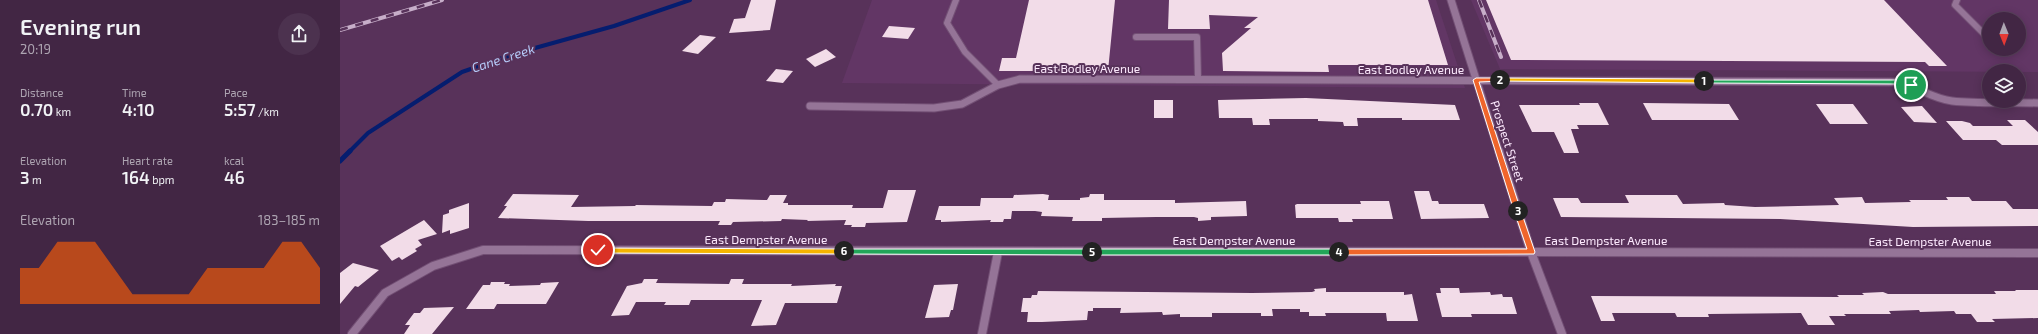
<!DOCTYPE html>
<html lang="en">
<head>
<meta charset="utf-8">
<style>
  body { margin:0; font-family:"Exo 2",sans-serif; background:#4c324f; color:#f1f3f6; height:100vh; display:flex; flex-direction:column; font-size:15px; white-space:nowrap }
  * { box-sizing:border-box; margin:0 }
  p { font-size:13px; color:#aea5b2 }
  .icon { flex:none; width:22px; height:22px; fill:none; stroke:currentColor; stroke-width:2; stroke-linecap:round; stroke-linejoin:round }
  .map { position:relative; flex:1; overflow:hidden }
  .details { display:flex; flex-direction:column; background:#422644; width:340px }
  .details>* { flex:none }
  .needle { width:26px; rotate:179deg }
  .tools { position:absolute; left:1642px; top:12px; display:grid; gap:8px }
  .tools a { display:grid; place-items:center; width:44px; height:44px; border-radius:50%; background:#422644; box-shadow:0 2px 10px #0003,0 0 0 1px #5a435d; font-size:20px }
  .pin { position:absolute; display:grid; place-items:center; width:34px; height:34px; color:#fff; margin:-17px; border:2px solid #fff; border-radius:50%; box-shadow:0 1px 4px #0007 }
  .km { position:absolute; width:20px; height:20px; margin:-10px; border-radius:50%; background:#222; color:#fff; font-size:11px; line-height:20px; text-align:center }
  .round { display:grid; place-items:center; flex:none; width:42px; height:42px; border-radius:21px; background:#4c324f }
  .overview { display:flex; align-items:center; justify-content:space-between; height:68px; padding:0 20px }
  h1 { font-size:22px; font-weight:600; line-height:30px }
  .stats { display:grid; grid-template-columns:repeat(3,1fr); gap:6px; height:68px; padding:4px 20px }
  .stats div { display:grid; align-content:center }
  .stats b { font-size:17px; font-weight:600 }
  .stats small { font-size:11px; font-weight:400 }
  .stats p { font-size:11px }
  .chart { height:112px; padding:8px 20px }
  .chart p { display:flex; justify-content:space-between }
  .chart svg { width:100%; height:72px; margin-top:4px; fill:#ea580c; opacity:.7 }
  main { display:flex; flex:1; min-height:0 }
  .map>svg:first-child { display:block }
</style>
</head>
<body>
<main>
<section class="details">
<div class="overview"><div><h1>Evening run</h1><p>20:19</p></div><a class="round"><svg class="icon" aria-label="share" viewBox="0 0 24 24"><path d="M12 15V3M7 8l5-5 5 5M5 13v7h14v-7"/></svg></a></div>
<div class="stats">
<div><p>Distance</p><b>0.70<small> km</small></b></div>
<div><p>Time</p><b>4:10</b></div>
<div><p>Pace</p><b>5:57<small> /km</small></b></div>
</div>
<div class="stats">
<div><p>Elevation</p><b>3<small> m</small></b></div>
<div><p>Heart rate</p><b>164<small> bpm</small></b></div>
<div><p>kcal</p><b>46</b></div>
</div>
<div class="chart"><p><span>Elevation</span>183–185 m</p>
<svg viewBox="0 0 160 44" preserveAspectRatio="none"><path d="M0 44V22L10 22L20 6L30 6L40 6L50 22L60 38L70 38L80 38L90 38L100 22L110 22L120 22L130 22L140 6L150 6L160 22V44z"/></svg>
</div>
</section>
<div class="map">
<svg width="1698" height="334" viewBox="0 0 1698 334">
  <rect width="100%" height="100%" fill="#58325a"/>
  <g fill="#623665" fill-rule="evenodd">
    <path d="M532 0H1096L1125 88 502 83Z"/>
    <path d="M1131 0H1698V72L1160 69ZM1649 19H1679V49H1649Z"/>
  </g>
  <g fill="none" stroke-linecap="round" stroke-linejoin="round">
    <path stroke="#051d6f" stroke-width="4" d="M9 152 28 133 122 72 177 53 274 26 350 0"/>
    <path stroke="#051d6f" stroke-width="5" d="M0 161 10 151"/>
  </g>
  <g fill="#f2dce8">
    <path d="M411 0H436L430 30 389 33 394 19 405 18Z"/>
    <path d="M689 0H775L768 71H659L662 58H676Z"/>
    <path d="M829 0H1088L1108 65H988L989 72 883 71 882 53 911 28H904L918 17 869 15 870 29H828Z"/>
    <path d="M1146 0H1544L1607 66H1589L1585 62 1171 60Z"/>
    <path d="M549 26 575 28 568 39 542 37Z"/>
    <path d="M360 35 376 37 358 54 342 51Z"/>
    <path d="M486 49 496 57 475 67 466 59Z"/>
    <path d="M436 69 453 71 443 83 426 81Z"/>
    <path d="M966 98 1115 105 1120 120H1062V118H1017L1018 126H1004L1003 122 978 121V119H929L930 125H913L912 118H879L878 100Z"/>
    <rect x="814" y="100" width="19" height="18"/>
    <path d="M1239 103H1258L1269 125H1237L1239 129H1231L1239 153H1224L1214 132H1192L1179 105H1240Z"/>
    <path d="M1303 103 1389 104 1399 120H1312Z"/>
    <path d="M1476 104H1513L1528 124H1490Z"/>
    <path d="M1582 106 1597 123 1574 122 1561 107Z"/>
    <path d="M1667 120H1685L1698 132V145H1662L1656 140H1623L1606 121H1622L1630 123 1633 126H1673Z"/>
    <path d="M548 190H576L567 222 526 223 525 227H511L512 225H504L506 220 467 221 468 220 442 219 441 221 393 222 391 225H378L380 221H248L158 218 167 206H164L173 194 239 195 231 207 295 206 296 205 372 206 374 202H385L386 199 427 200 430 195H447L443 203H448V205H513L512 208H543Z"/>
    <path d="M1074 191H1089L1092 201H1098L1099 204H1144L1149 218 1081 219Z"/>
    <path d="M703 194 709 195 708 200H740V198L749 197 750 194H764V200H835V203L906 201 907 216 871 217V220L858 221V218L854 217H816L762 218V221H732L733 217 701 216 702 212 695 211H672L671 219H664L663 222H650L651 220 601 222V220H595L599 206H640L641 198H673L674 195Z"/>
    <path d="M1285 195H1337L1343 204 1384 203 1385 205 1415 207 1499 205 1494 198 1522 197 1525 203 1571 202 1569 200H1608L1606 197H1629L1632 201H1666L1673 209H1698V226L1573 227 1440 219 1221 217 1213 198H1238L1241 203H1289Z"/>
    <path d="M1020 201H1049L1053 219H1012L1013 222H999L998 218H956L955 205 957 204H1021Z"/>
    <path d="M129 203V228L110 234V230L102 233 103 215 109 213V210Z"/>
    <path d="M84 220 97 234 78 240 82 245 75 249 77 251 62 260 59 257 52 261 40 246Z"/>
    <path d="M13 263 39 270 18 287 15 286 0 304V273Z"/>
    <path d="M304 279H318L316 283 389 284 391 279H404L402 284H452L451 286 496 284 495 286H502L497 303H445L436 325 411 326 422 300H351L349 305H324L326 302H296L289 315 271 316 287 286 302 283Z"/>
    <path d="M151 282H165L164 284H170L169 286 200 285 201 283 219 282 206 304H157L154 309H126L143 285H150Z"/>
    <path d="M618 284 613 310H611L609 317 585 318 594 285Z"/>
    <path d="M986 288V292H1064V295L1072 294 1078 321H1047L1046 313H985L986 316H969V312H960V309H932L933 316H921V313H872V317H840V314L823 315 822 312 780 313 781 308H753V311H748L747 320 702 322H687L688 312H681L683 298H691L692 295H697L698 291 912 293 972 292 975 291 974 289Z"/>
    <path d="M1100 288H1119L1120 293 1150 292 1151 295 1162 294 1163 297H1172L1177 314H1131L1132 317H1102L1096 293H1101Z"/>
    <path d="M1675 290H1698V318L1652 319 1655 322H1637L1631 314H1616L1614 311 1580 312 1579 310 1549 311 1551 314H1504L1506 316H1489L1495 325H1468L1461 313 1368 314 1369 317H1337L1335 313H1272L1275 321H1261L1251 296 1499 297 1497 295H1524L1522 293 1543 292 1548 294H1656L1654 291H1676Z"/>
    <path d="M114 307 92 334H64L70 325H65L74 313H80L84 308Z"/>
  </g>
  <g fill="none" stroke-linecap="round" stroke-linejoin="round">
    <g stroke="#724f74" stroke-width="8">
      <g id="lane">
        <path d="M616 0 607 23 625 52 658 85"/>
        <path d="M1617 0 1615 5 1649 39"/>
        <path d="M796 37H857L858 79"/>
      </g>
    </g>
    <g stroke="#724f74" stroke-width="9">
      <g id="street-far1">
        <path d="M1111 0 1159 152"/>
        <path d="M470 106 594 108 622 104 658 85 680 79 1557 82C1576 86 1593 99 1612 101 1640 104 1670 102 1698 103"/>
      </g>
    </g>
    <g stroke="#724f74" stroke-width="10">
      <g id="street">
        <path d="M1159 151 1191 252 1222 334"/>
        <path d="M12 334 45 293 93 266 143 250 1698 253"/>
        <path d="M642 334 658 252"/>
      </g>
    </g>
    <use href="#lane" stroke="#957497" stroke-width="6"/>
    <use href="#street-far1" stroke="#957497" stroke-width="7"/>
    <use href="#street" stroke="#957497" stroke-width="8"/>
    <g stroke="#c7aec9" stroke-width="4">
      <g id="rail">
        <path d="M1139 0 1161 57"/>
        <path d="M0 30 102 0"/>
      </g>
    </g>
    <use href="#rail" stroke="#58325a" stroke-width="2.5" stroke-dasharray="8" stroke-linecap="butt"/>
  </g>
  <path fill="#22a559" stroke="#fff" d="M1362 80H1558L1574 85 1571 87 1558 84 1364 83 1362 81Z"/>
  <path fill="#f5b400" stroke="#fff" d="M1160 78 1364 79 1367 81 1364 83 1158 81 1157 80Z"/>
  <path fill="#f0652b" stroke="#fff" d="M1160 78 1163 80 1162 81 1139 82 1181 211 1178 214 1174 211 1133 80 1136 78Z"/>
  <path fill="#f0652b" stroke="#fff" d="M1175 209 1181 211 1195 252 1194 254 999 255 996 252 999 249H1187L1174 211Z"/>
  <path fill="#22a559" stroke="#fff" d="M752 249H999L1003 252 999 255H752L748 252Z"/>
  <path fill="#22a559" stroke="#fff" d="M502 249H752L755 252 752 255 504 254 501 251Z"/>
  <path fill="#f5b400" stroke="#fff" d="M255 248 504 249 508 251 504 254 258 253 255 252Z"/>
  <g text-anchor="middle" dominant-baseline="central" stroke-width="4" stroke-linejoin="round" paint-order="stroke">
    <g font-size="12" fill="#fdeafe" stroke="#58325a">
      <text x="747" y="68">East Bodley Avenue</text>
      <text x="1071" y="69">East Bodley Avenue</text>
      <text transform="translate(1168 141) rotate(72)">Prospect Street</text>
      <text x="426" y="239">East Dempster Avenue</text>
      <text x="894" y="240">East Dempster Avenue</text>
      <text x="1266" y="240">East Dempster Avenue</text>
      <text x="1590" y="241">East Dempster Avenue</text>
    </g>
    <g font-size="13" font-style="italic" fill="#b5cbf9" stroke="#58325a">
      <text transform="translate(163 58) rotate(-18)">Cane Creek</text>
    </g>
  </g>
</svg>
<div class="tools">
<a><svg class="needle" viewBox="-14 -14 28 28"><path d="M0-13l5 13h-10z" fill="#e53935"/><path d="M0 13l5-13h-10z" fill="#aea5b2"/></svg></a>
<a><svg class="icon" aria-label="layers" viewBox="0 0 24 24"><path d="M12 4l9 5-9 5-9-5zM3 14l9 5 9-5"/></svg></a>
</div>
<div class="pin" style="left:1571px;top:85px;background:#1e9e55"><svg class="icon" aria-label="arrive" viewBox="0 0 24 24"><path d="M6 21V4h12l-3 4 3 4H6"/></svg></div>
<div class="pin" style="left:258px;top:250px;background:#d93025"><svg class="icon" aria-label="check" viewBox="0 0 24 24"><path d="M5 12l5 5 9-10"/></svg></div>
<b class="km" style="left:1364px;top:81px">1</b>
<b class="km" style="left:1160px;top:80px">2</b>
<b class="km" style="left:1178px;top:211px">3</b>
<b class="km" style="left:999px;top:252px">4</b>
<b class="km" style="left:752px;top:252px">5</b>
<b class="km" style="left:504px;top:251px">6</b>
</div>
</main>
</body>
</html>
